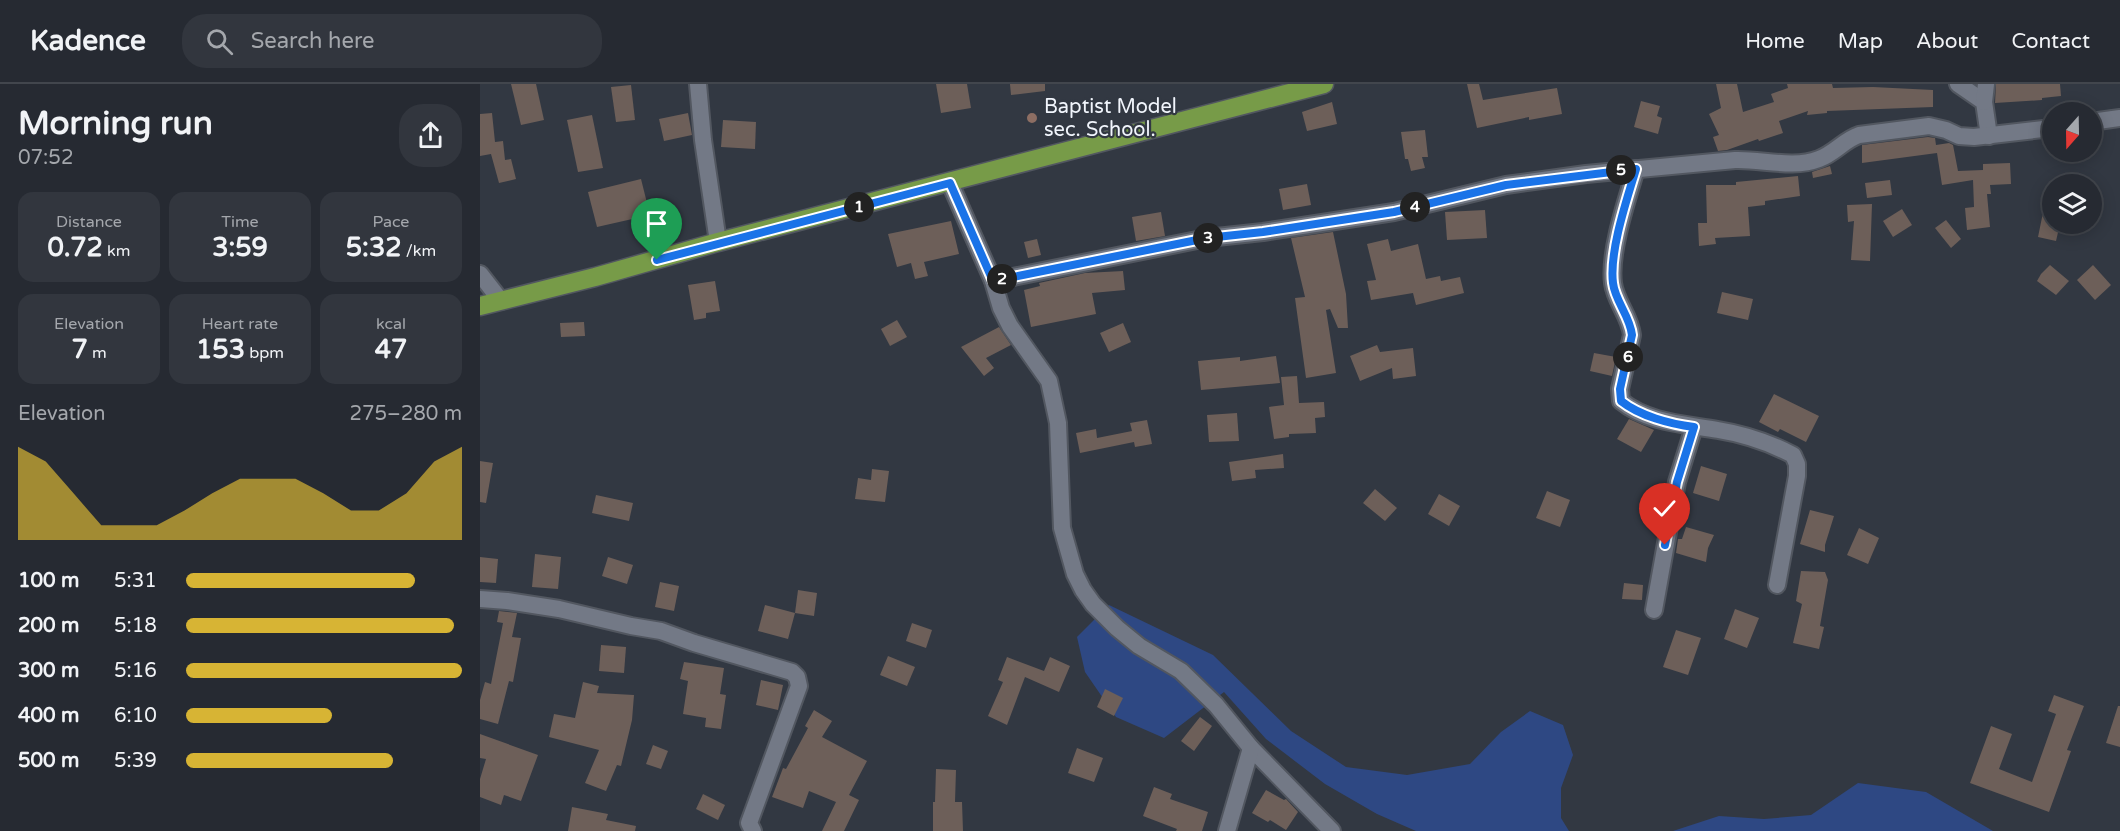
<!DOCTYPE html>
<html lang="en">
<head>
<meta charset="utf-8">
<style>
  body { margin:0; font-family:"Varela Round",sans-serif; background:#32363e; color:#f1f3f6; height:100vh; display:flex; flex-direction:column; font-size:22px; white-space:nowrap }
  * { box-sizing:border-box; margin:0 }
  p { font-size:20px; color:#a4a7ac }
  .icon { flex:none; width:33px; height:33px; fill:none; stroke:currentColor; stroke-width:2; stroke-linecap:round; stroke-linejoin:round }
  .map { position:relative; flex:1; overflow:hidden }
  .side { display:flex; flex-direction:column; background:#262a32; width:480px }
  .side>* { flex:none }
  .needle { width:39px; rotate:200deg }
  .controls { position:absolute; left:1562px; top:18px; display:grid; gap:12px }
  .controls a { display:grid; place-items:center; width:60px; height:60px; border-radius:50%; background:#262a32; box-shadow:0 3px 15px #0003,0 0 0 2px #42464d; font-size:30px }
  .pin { position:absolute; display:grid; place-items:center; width:51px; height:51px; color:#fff; margin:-62px -26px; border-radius:50% 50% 50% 0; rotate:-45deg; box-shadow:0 0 6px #0007 }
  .pin .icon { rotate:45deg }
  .km { position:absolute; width:30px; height:30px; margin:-15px; border-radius:50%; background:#222; color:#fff; font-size:16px; line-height:30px; text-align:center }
  .round { display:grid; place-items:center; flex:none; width:63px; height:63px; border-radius:24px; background:#32363e }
  .overview { display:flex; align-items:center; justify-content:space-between; height:102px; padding:0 18px }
  h1 { font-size:33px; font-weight:700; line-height:45px }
  .figures { display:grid; grid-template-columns:repeat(3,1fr); gap:9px; height:102px; padding:6px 18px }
  .figures div { display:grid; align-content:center; border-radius:15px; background:#32363e; text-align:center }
  .figures b { font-size:26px; font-weight:700 }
  .figures small { font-size:16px; font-weight:400 }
  .figures p { font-size:16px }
  .chart { height:168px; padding:12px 18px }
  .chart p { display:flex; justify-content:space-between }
  .chart svg { width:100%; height:108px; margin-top:6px; fill:#d7b434; opacity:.7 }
  ul { padding:0 18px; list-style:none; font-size:20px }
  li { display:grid; grid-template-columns:96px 72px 1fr; align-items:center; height:45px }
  li i { height:15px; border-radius:8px; background:#d7b434 }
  header { display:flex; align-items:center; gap:36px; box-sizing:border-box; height:84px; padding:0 30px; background:#262a32; border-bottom:2px solid #42464d }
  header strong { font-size:28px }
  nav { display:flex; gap:33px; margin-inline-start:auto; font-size:21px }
  .search { width:420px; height:54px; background:#32363e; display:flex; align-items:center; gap:15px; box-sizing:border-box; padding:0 21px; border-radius:24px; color:#a4a7ac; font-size:22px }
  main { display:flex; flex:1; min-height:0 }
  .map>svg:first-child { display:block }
</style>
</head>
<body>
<header>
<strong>Kadence</strong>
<div class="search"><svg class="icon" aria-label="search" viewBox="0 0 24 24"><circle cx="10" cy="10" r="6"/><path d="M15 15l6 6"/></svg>Search here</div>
<nav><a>Home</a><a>Map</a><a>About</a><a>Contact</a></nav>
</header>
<main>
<section class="side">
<div class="overview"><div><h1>Morning run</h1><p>07:52</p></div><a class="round"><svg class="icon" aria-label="share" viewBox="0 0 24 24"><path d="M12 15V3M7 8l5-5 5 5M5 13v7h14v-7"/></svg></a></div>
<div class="figures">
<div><p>Distance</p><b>0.72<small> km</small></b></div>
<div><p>Time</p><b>3:59</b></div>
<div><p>Pace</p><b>5:32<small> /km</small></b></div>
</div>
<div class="figures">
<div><p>Elevation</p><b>7<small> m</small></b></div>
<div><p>Heart rate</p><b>153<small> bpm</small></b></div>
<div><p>kcal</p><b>47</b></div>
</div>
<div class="chart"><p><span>Elevation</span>275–280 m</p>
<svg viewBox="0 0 160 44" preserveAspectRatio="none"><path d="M0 44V6L10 12L20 25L30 38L40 38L50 38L60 32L70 25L80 19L90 19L100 19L110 25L120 32L130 32L140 25L150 12L160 6V44z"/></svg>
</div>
<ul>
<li><b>100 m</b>5:31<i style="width:83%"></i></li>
<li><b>200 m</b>5:18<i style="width:97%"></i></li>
<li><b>300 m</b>5:16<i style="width:100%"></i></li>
<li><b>400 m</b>6:10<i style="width:53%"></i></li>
<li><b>500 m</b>5:39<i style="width:75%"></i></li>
</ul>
</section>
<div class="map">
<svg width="1640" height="747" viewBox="0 0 1640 747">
  <rect width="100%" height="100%" fill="#323842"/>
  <g fill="#2e4883">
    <path d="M629 521 733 571 811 647 866 683 927 691 990 680 1021 648 1050 627 1083 641 1093 671 1081 704V734L1089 747H936L897 730 845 700 786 655 744 608 684 654 636 633 605 588 597 553Z"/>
    <path d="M1378 699 1446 708 1513 747H1193L1239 732 1284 735 1331 731Z"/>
  </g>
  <g fill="#6d5f59">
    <path d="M31 0H56L64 36 41 41Z"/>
    <path d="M456 0H487L491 24 461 29Z"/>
    <path d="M530 0H565V7L531 11Z"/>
    <path d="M987 0H999L1003 16 1077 4 1082 30 1049 36V33L997 44Z"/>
    <path d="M1236 0H1257L1263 28 1294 18 1291 10 1308 4 1307 0H1352L1353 4 1393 3 1453 6V23L1347 27V29L1327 31 1328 27 1299 37 1303 49 1279 57 1278 55 1247 66 1238 67 1233 53 1239 51 1229 30 1241 24Z"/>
    <path d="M1516 0H1580L1581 12 1562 14V16L1515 19Z"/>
    <path d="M151 1 155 36 136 38 131 3Z"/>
    <path d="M1161 17 1180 22 1177 32 1182 34 1178 50 1154 43Z"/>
    <path d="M852 18 857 40 827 47 822 28Z"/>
    <path d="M12 29 15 58 23 57 25 76 31 75 36 95 19 99 11 70 0 72V30Z"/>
    <path d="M208 29 212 51 184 57 179 35Z"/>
    <path d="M112 31 123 84 98 88 87 36Z"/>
    <path d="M243 36 276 38 275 65 241 63Z"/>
    <path d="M945 46 948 73H942L945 84 931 87 928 75H925L921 48Z"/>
    <path d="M1448 53 1455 54 1456 61 1469 59 1473 61 1478 87 1503 86V80L1530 79 1531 100 1510 101 1511 110H1507L1510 143 1487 146 1485 124 1494 123 1493 96 1462 101 1457 69 1382 79V61Z"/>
    <path d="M1350 82 1352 90 1333 94 1332 88Z"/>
    <path d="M1318 92 1320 112 1285 117V121L1268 123 1270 152 1235 154 1236 160 1219 162 1218 139H1227L1226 101H1256V98Z"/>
    <path d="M161 95 170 131 117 143 108 108Z"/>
    <path d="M1410 96 1412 111 1387 114 1385 99Z"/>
    <path d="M827 100 831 121 803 126 799 105Z"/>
    <path d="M1567 109 1572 110V140H1580L1576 157 1558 153Z"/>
    <path d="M1392 120 1390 177 1371 176 1374 137 1368 138 1367 121Z"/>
    <path d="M1422 125 1432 141 1413 153 1403 137Z"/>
    <path d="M1005 126 1007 154 967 156 965 128Z"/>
    <path d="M681 128 685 152 656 157 652 133Z"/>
    <path d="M1466 136 1481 155 1471 164 1455 144Z"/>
    <path d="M471 137 479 170 444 178 448 192 435 195 431 179 417 183 408 150Z"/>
    <path d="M853 148 866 210 868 244H858L850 225 846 226 856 289 826 294 815 214 825 213 811 154Z"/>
    <path d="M557 155 561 171 548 174 544 158Z"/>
    <path d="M908 155 911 167 938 160 946 195 960 192 961 197 980 193 984 209 936 221 933 209 891 216 887 197 896 196 887 160Z"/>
    <path d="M1570 181 1589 197 1576 211 1557 197 1561 190Z"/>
    <path d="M1613 181 1631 201 1615 216 1597 196Z"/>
    <path d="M643 187 645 206 612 209 616 230 551 243 544 206 560 202 559 199 605 189Z"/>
    <path d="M235 197 240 227 226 229V234L214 236 208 201Z"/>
    <path d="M1242 208 1273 215 1268 236 1237 229Z"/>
    <path d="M417 236 427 253 410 262 401 245Z"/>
    <path d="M104 238 105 252 81 253 80 239Z"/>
    <path d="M643 239 651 258 629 268 620 249Z"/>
    <path d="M519 243 531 261 506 274 514 284 504 292 481 263Z"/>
    <path d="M897 261 900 268 933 264 936 292 913 295 912 284 880 297 870 272Z"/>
    <path d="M1114 269 1136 273 1132 292 1110 287Z"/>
    <path d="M796 272 800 299 721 306 718 277 760 273V277Z"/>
    <path d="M817 292 819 319 844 318 845 333 835 334 836 349 809 350V353L794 355 789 323 804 321 801 293Z"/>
    <path d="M1294 310 1339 332 1326 358 1300 345 1298 348 1279 338Z"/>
    <path d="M757 329 759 357 729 358 727 331Z"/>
    <path d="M1149 335 1174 346 1161 368 1137 355Z"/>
    <path d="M667 336 672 360 655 363 654 358 600 369 596 349 616 345 617 354 652 347 650 339Z"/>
    <path d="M803 370 804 384 775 386 776 394 752 397 749 378Z"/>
    <path d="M0 377 13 379 6 419 0 418Z"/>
    <path d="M1221 382 1247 390 1239 417 1213 409Z"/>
    <path d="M392 385 409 387 405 418 375 415 378 394 391 396Z"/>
    <path d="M895 405 917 424 905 437 883 419Z"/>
    <path d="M1067 407 1090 416 1080 443 1056 434Z"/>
    <path d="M959 410 980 422 969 442 948 430Z"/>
    <path d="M116 411 153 419 149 437 112 429Z"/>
    <path d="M1330 426 1354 432 1345 461V468L1320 460Z"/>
    <path d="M1206 443 1234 451 1228 464 1226 478 1196 469 1198 455H1202Z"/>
    <path d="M1379 444 1399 454 1388 480 1367 471Z"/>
    <path d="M55 470 81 473 78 505 52 503Z"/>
    <path d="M0 473 18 475 16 499 0 498Z"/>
    <path d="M128 473 153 481 147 500 122 492Z"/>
    <path d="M1321 487 1345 488 1348 496 1340 542 1344 543 1339 565 1313 559 1322 520 1316 517Z"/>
    <path d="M180 498 199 502 194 527 175 523Z"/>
    <path d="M1144 499 1163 501 1162 516 1142 515Z"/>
    <path d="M318 506 337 509 334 532 315 529Z"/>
    <path d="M285 521 315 529 308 555 278 547Z"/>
    <path d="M1255 525 1279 534 1267 564 1244 555Z"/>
    <path d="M19 527 37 529 32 553 41 554 33 598 29 597 18 640 0 635V616L5 598 11 600 23 539 17 538Z"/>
    <path d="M432 539 452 546 446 564 426 557Z"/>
    <path d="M1196 546 1221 554 1208 591 1183 583Z"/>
    <path d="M121 561 146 563 144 589 119 587Z"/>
    <path d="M408 572 435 583 427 602 400 591Z"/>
    <path d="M527 573 564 587 570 573 590 582 579 608 545 593 527 641 508 632 523 598 518 596Z"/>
    <path d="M204 578 244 584 240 610 246 611 241 645 225 643 226 634 203 630 208 597 200 595Z"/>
    <path d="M281 596 303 601 298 626 276 621Z"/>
    <path d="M103 598 119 602 117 609 154 611 152 636 141 682 137 681 126 707 105 699 119 666 69 653 74 630 95 634Z"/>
    <path d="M625 605 643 614 634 632 617 623Z"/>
    <path d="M1574 611 1604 622 1587 666 1591 667 1569 728 1490 699 1511 642 1532 650 1519 685 1552 698 1576 630 1568 627Z"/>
    <path d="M1638 622H1640V663L1626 659Z"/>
    <path d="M334 626 352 637 342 653 387 677 369 711 379 716 364 747H342L356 718 329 707 323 724 292 713 303 684 306 685 328 644 325 642Z"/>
    <path d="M720 633 732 642 714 667 701 657Z"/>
    <path d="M0 650 58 671 41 717 24 711 21 721 0 713V695L6 675 0 674Z"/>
    <path d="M173 661 188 667 181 685 166 680Z"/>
    <path d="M597 664 623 674 614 698 588 689Z"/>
    <path d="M456 685 476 686 475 718H482L483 747H453V718H455Z"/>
    <path d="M674 703 692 710 690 715 728 728 722 747H696L697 745 663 732Z"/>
    <path d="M786 706 804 716 806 715 818 728 806 746 790 736 788 738 772 729Z"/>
    <path d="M223 710 245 721 238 736 216 725Z"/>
    <path d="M92 723 128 730 126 736 156 742 155 747H88Z"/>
  </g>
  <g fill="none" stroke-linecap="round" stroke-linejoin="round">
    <g stroke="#525760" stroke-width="20">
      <g id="minor">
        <path d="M218 0 223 56 238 158"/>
        <path d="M1478 0 1504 18 1509 52"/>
        <path d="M1504 18 1506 0"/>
        <path d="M1611 38 1640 34"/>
        <path d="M1156 85C1147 115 1129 168 1133 199 1135 217 1150 232 1152 251L1140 305 1141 317C1168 339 1205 340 1238 346 1263 350 1290 359 1313 371L1317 380V392L1297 501"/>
        <path d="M470 99 513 197 521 224 530 242 569 297 578 339 582 444 595 490 603 506 613 520 637 544 659 562 701 587 736 621 771 664 852 747"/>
        <path d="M0 190 21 217"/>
        <path d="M513 197 727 154 783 148 914 128 1026 101 1106 90 1255 76C1282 75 1313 85 1339 75 1355 69 1364 56 1379 51L1449 42 1466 46 1479 52 1494 53 1572 44"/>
        <path d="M0 515 27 517 79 525 151 542 181 547 214 559 312 588 317 593 319 602 269 739 273 747"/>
        <path d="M1174 526 1197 398 1214 343"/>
        <path d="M747 747 771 664"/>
      </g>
    </g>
    <g stroke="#525760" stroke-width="21">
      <path id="primary" d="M0 222 115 193 238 158 844 0"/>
    </g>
    <use href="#minor" stroke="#737986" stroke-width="16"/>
    <use href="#primary" stroke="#779b48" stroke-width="18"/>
  </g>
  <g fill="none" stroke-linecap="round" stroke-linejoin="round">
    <g stroke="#fff" stroke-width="12">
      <path id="route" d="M177 176 470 99 513 197 727 154 783 148 914 128 1026 101 1156 85C1147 115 1129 168 1133 199 1135 217 1150 232 1152 251L1140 305 1141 317C1160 332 1190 340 1214 343L1197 398 1185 461"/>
    </g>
    <use href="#route" stroke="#1a73e8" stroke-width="8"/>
  </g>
  <circle fill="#8d6e63" stroke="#323842" stroke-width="2" cx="552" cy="34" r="6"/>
  <g text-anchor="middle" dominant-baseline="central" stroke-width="4.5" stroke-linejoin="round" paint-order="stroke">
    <g font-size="20" fill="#f1f5fc" stroke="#323842" text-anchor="start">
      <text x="564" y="23">Baptist Model<tspan x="564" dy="23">sec. School.</tspan></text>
    </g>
  </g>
</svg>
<div class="controls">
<a><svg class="needle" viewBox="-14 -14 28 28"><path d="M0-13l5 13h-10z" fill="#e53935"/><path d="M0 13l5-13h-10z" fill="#a4a7ac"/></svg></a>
<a><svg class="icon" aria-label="layers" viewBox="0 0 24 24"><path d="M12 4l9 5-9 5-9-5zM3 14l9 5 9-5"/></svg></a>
</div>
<div class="pin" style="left:177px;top:176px;background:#1e9e55"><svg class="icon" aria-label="arrive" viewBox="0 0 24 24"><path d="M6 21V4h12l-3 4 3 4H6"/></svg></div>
<div class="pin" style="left:1185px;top:461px;background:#d93025"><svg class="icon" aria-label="check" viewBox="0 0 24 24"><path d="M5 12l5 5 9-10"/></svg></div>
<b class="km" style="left:379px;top:123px">1</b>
<b class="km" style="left:522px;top:195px">2</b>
<b class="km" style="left:728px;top:154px">3</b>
<b class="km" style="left:935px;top:123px">4</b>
<b class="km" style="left:1141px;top:86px">5</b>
<b class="km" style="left:1148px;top:273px">6</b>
</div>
</main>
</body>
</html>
